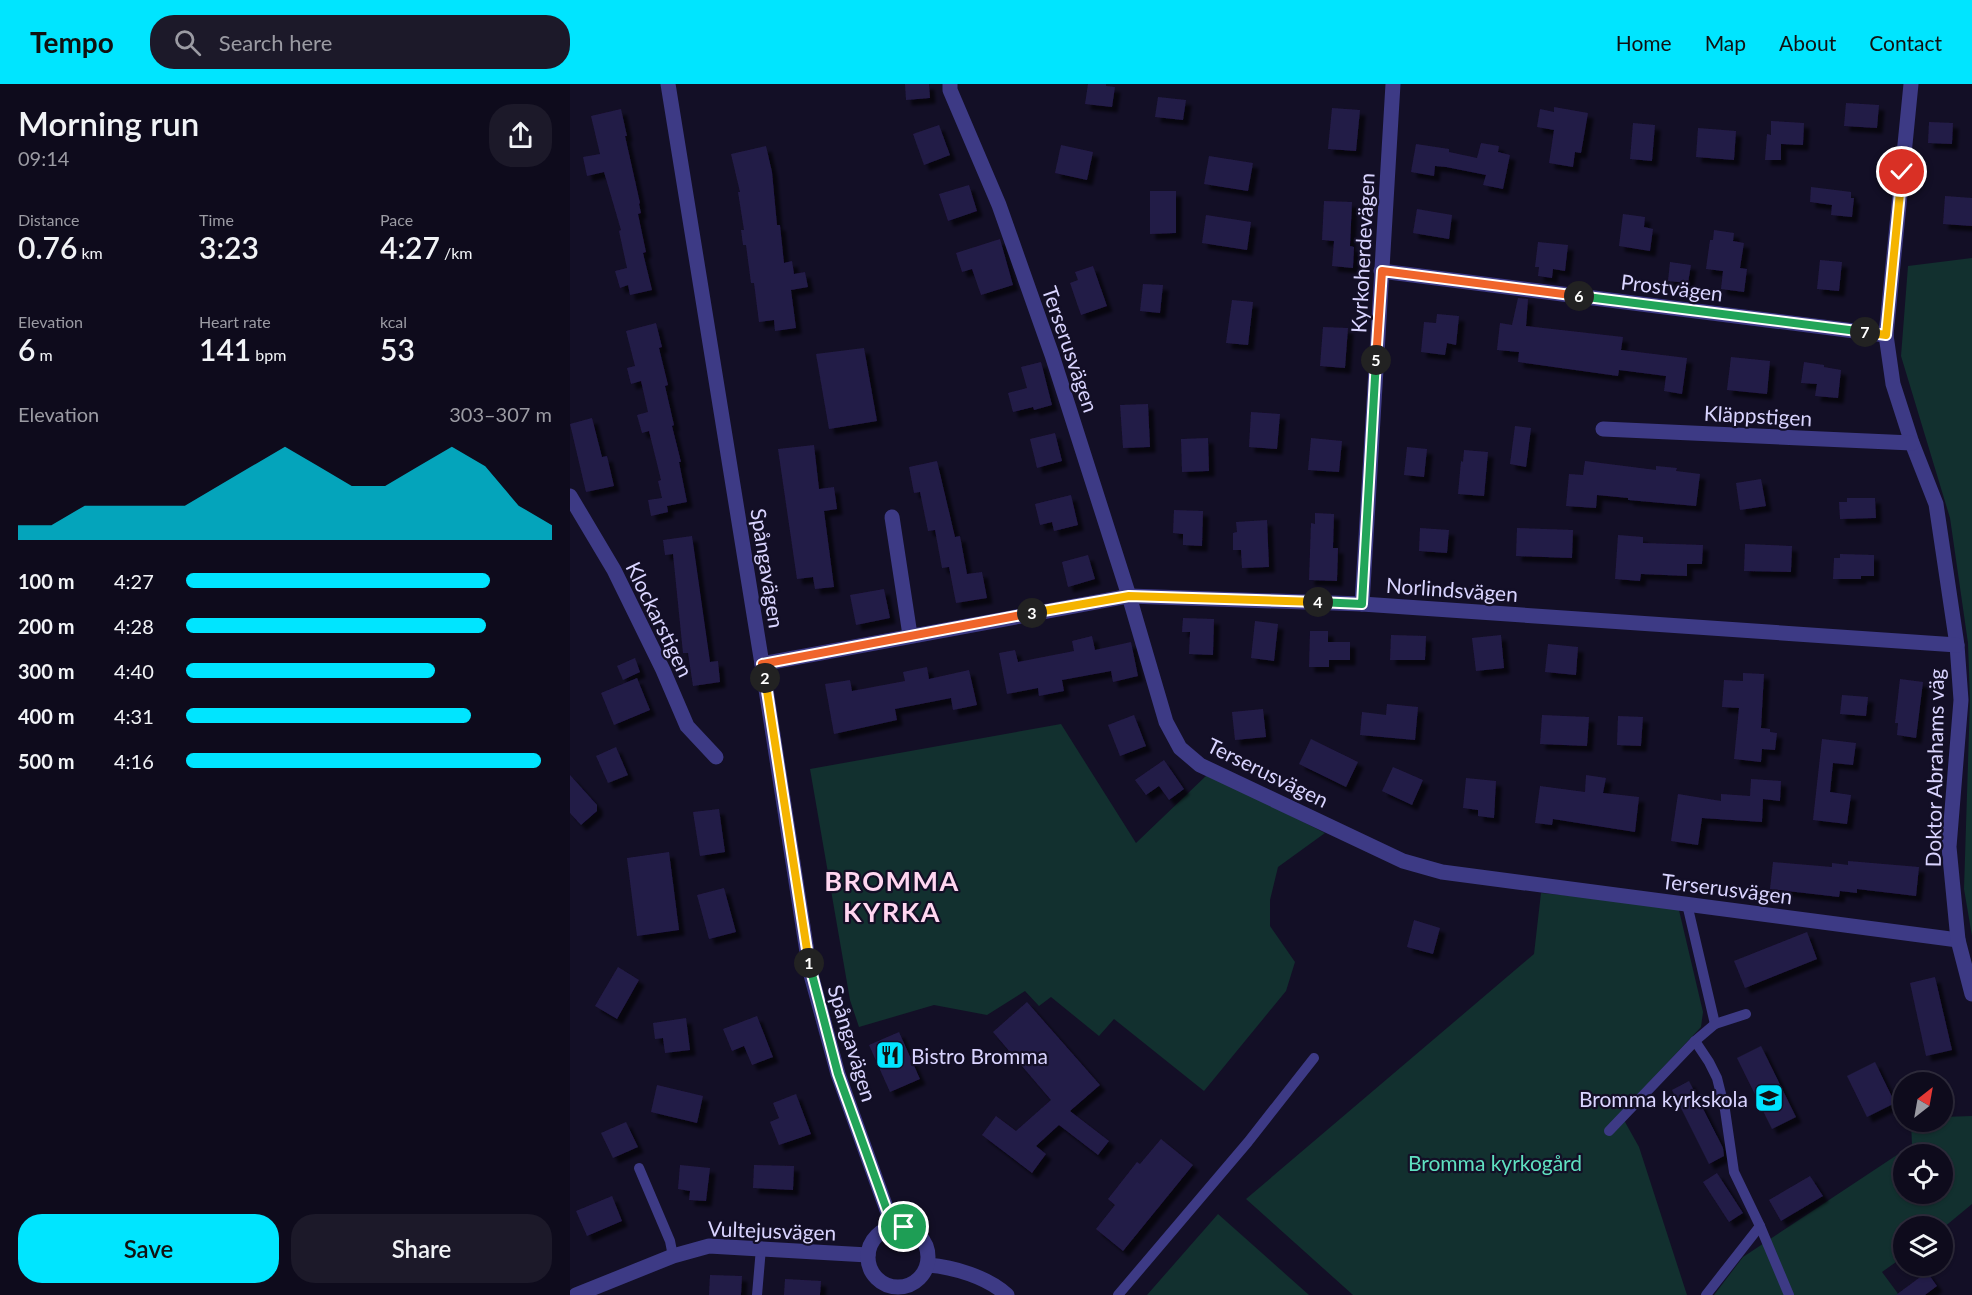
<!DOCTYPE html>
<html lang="en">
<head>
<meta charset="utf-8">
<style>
  body { margin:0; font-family:Lato,sans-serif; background:#1c1929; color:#f1f3f6; height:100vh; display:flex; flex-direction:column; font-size:22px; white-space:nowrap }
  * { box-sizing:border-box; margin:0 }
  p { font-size:20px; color:#9b9ba3 }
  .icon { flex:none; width:33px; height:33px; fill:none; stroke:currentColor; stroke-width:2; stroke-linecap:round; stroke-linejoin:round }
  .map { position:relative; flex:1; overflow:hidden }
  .side { display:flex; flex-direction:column; background:#0e0b1c; width:570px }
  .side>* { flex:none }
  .needle { width:39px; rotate:31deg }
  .buttons { position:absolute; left:1323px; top:988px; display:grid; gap:12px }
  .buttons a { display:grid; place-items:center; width:60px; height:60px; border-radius:50%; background:#0e0b1c; box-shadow:0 2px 4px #0004,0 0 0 2px #2e2b3b; font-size:30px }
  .pin { position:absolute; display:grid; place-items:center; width:51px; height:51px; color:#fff; margin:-26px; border:3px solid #fff; border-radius:50%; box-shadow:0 2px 6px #0007 }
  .km { position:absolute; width:30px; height:30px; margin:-15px; border-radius:50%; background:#222; color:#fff; font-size:16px; line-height:30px; text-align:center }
  .round { display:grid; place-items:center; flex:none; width:63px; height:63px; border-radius:24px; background:#1c1929 }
  .headline { display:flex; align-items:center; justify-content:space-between; height:102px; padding:0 18px }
  h1 { font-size:33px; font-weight:600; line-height:45px }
  .figures { display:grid; grid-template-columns:repeat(3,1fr); gap:9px; height:102px; padding:6px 18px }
  .figures div { display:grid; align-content:center }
  .figures b { font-size:30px; font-weight:600 }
  .figures small { font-size:16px; font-weight:400 }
  .figures p { font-size:16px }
  .chart { height:168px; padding:12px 18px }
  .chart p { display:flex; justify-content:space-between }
  .chart svg { width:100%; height:108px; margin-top:6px; fill:#00e5ff; opacity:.7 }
  .cta { display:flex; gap:12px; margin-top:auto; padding:12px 18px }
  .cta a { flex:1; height:69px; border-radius:24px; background:#00e5ff; color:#111; font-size:24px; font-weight:600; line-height:69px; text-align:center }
  .cta a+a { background:#1c1929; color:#f1f3f6 }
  ul { padding:0 18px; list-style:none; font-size:20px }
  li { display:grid; grid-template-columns:96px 72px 1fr; align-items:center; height:45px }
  li i { height:15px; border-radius:8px; background:#00e5ff }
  header { display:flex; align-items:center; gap:36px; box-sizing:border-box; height:84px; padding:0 30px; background:#00e5ff; color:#111 }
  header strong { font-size:28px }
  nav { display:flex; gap:33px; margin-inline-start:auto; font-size:21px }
  .search { width:420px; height:54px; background:#1c1929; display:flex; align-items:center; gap:15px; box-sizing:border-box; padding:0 21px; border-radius:24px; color:#9b9ba3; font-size:22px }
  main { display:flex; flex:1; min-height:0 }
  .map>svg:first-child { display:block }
</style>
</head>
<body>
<header>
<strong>Tempo</strong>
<div class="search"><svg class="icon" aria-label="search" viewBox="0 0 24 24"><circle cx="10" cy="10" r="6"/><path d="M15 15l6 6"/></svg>Search here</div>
<nav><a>Home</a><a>Map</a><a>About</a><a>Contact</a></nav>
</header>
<main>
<section class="side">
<div class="headline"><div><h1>Morning run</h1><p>09:14</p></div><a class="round"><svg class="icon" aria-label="share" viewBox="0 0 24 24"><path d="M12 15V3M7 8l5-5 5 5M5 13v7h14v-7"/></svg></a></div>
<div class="figures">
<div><p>Distance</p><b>0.76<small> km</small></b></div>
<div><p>Time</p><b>3:23</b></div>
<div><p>Pace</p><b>4:27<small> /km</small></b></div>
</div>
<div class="figures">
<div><p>Elevation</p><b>6<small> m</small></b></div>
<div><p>Heart rate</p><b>141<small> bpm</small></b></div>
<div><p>kcal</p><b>53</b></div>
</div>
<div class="chart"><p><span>Elevation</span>303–307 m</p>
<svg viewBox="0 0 160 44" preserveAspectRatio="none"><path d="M0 44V38L10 38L20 30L30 30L40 30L50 30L60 22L70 14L80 6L90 14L100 22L110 22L120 14L130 6L140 14L150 30L160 38V44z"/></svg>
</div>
<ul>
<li><b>100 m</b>4:27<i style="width:83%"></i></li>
<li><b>200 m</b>4:28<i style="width:82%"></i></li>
<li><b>300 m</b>4:40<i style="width:68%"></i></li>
<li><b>400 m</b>4:31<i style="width:78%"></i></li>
<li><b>500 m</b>4:16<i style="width:97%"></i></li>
</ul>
<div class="cta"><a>Save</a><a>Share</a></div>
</section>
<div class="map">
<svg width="1402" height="1211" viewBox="0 0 1402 1211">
  <defs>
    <filter id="shadow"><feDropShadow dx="5.5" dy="5.5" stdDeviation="1.5" flood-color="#0009"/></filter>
  </defs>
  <rect width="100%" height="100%" fill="#130f26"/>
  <g fill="#12302f" fill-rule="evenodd">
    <path d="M1402 174V852L1394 805 1400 616 1398 559 1380 434 1331 272 1338 182Z"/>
    <path d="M491 640 566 759 638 690 755 749 708 783 700 816V842L725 878 716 907 634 1007 544 935 529 952 481 913 469 922 455 907 417 931 364 921 289 943 280 916 240 685Z"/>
    <path d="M971 809 1108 822 1133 928 1131 943 1050 1029 1069 1063 1117 1211H783L676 1115 964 870Z"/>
    <path d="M1402 1032V1120L1373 1144 1334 1143 1333 1173 1312 1188 1329 1211H1144L1173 1173 1342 1061 1341 1038H1372L1373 1033ZM1334 1071H1372V1110H1334Z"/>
    <path d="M648 1130 739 1211H577Z"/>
  </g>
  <g fill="#241b47" filter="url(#shadow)">
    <path d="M335 0H359L360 14 336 16Z"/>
    <path d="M518 0H536V2L545 3 542 23 515 20Z"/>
    <path d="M588 13 616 16 613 36 585 33Z"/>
    <path d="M1276 19 1309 21 1307 44 1274 42Z"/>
    <path d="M984 23 1018 29 1011 69 1005 68 1003 83 979 79 984 46 967 43 970 25 984 28Z"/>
    <path d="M762 24 790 26 786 67 758 65Z"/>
    <path d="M51 25 57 52H55L70 119 69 120 71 129 68 130 76 168 73 169 82 206 60 211 58 201 50 204 45 187 57 184 49 147 51 146 34 88 17 92 13 73 30 70 21 32Z"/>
    <path d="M1201 37 1234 39 1233 61 1211 60V76H1195L1197 50 1201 51Z"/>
    <path d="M1359 38 1383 39 1382 60 1358 59Z"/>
    <path d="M1063 39 1085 41 1082 77 1060 75Z"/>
    <path d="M369 41 380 71 354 81 343 50Z"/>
    <path d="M1128 44 1166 47 1164 76 1126 73Z"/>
    <path d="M911 59 929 62 928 68 940 71 933 105 913 101 916 91 876 83 865 82 864 92 841 88 846 60 879 65V68L907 74Z"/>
    <path d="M491 61 523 68 517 96 485 89Z"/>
    <path d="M196 62 202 88 207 141H210L214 179 222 177 224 190 235 188 238 203 221 206 226 244 205 247 204 236 189 238 184 199H181L176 161H173L171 146H174L168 108H170L161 70Z"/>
    <path d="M639 72 683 79 678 107 634 100Z"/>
    <path d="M399 101 407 127 378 137 369 110Z"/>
    <path d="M1241 103 1281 108V114H1284L1282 133 1261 131 1262 121 1240 118Z"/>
    <path d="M580 107H606V149L580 150Z"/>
    <path d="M1375 112 1402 114V142L1373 140Z"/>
    <path d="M754 117 782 118 780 162 784 163 783 184 762 182 764 157 752 156Z"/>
    <path d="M847 125 882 131 879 155 843 149Z"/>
    <path d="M1053 130 1075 133 1074 143 1083 145 1080 167 1049 162Z"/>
    <path d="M636 131 681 138 677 166 632 159Z"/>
    <path d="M1144 146 1164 149 1163 157 1174 159 1170 184 1177 185 1174 208 1151 205 1153 187 1136 185 1140 156H1143Z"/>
    <path d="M430 155 443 201 411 211 402 185 392 188 386 169Z"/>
    <path d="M968 158 998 161 995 187 983 185 982 194 968 192 969 183H965Z"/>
    <path d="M1250 176 1272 178 1269 207 1247 205Z"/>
    <path d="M1100 178 1121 181 1118 199 1098 197Z"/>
    <path d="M523 182 537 222 511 231 500 199 508 196 505 188Z"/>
    <path d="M573 200 593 201 590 229 570 227Z"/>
    <path d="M948 214 958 215 956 242 1053 253 1051 266 1117 274 1112 310 1094 307 1096 292 1049 286 1048 292 948 278 949 268 927 266 930 239 942 241Z"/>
    <path d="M662 216 683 218 678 261 656 259Z"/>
    <path d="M867 230 889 232 886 261 877 259 875 271 851 268 854 238 866 239Z"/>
    <path d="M86 239 92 263 89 264 98 301 95 302 104 341 102 342 111 378H109L117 418 97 422 98 428 81 432 78 416 92 414 88 397 91 396 79 347 72 349 67 331 78 328 71 297 61 300 57 284 65 282 56 247Z"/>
    <path d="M753 243 778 244 775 284 750 282Z"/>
    <path d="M294 264 307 337 259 345 246 270Z"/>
    <path d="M1161 273 1200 277 1197 310 1157 306Z"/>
    <path d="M471 278 482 321 464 326 463 323 443 328 438 309 457 304 451 283Z"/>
    <path d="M1234 278 1254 281V283L1271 286 1268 314 1245 312 1247 300 1231 299Z"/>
    <path d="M578 320 580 363 553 364 550 321Z"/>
    <path d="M681 328 710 330 707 365 679 363Z"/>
    <path d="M22 334 32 373 37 372 44 402 16 408 0 340Z"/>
    <path d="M945 342 961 344 956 383 940 380Z"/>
    <path d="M485 349 492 377 467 384 460 355Z"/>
    <path d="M638 354 639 387 612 388 611 355Z"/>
    <path d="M741 354 772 357 769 388 738 386Z"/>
    <path d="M244 361 249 405 264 403 267 425 254 427 264 503 245 505 243 493 227 495 208 365Z"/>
    <path d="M837 363 857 365 854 393 834 391Z"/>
    <path d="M894 366 918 368 914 412 888 410 891 377 893 378Z"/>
    <path d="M367 377 385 453 390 452 397 490 412 488 417 514 386 519 379 483 372 484 365 446 358 447 350 408 344 409 339 383Z"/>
    <path d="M1015 377 1086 386V382L1107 384 1106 387 1130 390 1126 422 1058 416V414L1027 411 1026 424 996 422 999 390 1013 391Z"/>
    <path d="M1191 395 1196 422 1170 426 1166 399Z"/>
    <path d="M501 411 508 441 484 447 482 438 470 441 465 420Z"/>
    <path d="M1277 414H1305L1306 434 1270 435 1269 418H1277Z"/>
    <path d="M604 426 633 427 632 462 613 461V450L603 449Z"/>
    <path d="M745 429 764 430 763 464H768L767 497 739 496 741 439 745 440Z"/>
    <path d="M697 436 699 483 672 484 671 466H663V449L667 448 666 438Z"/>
    <path d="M850 444 879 446 877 469 849 467Z"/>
    <path d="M947 444 1003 446 1002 474 946 472Z"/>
    <path d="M1048 451 1073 453V459L1133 461 1132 480H1117V492L1071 490 1070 497 1045 495Z"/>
    <path d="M122 452 140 578 148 577 150 598 123 602 118 569H113L103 470 95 471 93 456Z"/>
    <path d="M1175 460 1222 462 1221 488 1174 487Z"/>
    <path d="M1270 470 1304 471V492H1291V495H1263L1264 474H1270Z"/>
    <path d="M518 471 525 495 498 503 492 478Z"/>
    <path d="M314 505 320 534 286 541 280 511Z"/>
    <path d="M613 534 644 535 643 571 619 570 620 548H612Z"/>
    <path d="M685 537 708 540 704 577 681 574Z"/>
    <path d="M740 547H758V558H780V576H759V583H739Z"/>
    <path d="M821 551 856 552 855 576H820Z"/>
    <path d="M931 551 934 584 906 587 902 554Z"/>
    <path d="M522 552 525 566 561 558 568 592 543 598 541 587 492 596 494 607 469 612 468 604 437 610 429 569 445 566 448 578 504 567 502 557Z"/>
    <path d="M978 560 1008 563 1006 591 975 588Z"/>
    <path d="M65 574 70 588 53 596 47 582Z"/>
    <path d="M357 583 359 595 399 586 407 621 383 626 381 614 325 625 327 636 264 650 255 600 280 596 282 607 335 597 333 588Z"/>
    <path d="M1173 589 1194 590 1191 644 1200 645V648L1207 649 1205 666 1192 665 1191 678 1164 675 1169 624 1152 623 1154 596 1173 597Z"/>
    <path d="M67 594 80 626 44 641 31 609Z"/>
    <path d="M1330 595 1353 598 1346 654 1327 651 1328 639H1325Z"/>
    <path d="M1272 611 1298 613 1296 632 1270 630Z"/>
    <path d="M817 620 848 623 845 656 790 651 792 628 816 631Z"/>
    <path d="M693 625 696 653 665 656 662 628Z"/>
    <path d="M564 631 576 662 550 672 538 641Z"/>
    <path d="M972 631 1019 633 1017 662 970 660Z"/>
    <path d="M1048 632 1073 633 1071 662 1047 661Z"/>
    <path d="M741 655 788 678 776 703 729 680Z"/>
    <path d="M1252 655 1286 659 1283 681 1263 679 1260 708 1281 711 1277 740 1243 736Z"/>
    <path d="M46 663 58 691 38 699 26 672Z"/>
    <path d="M594 676 614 705 599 716 589 702 576 711 565 696Z"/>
    <path d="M823 683 853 696 842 721 812 707Z"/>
    <path d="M0 691 27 721V727L11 741 0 729Z"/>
    <path d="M1016 691 1036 694 1033 709 1069 713 1065 748 983 735 982 741 965 739 970 702 1015 708Z"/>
    <path d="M896 694 926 697 924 734 908 732V726L893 724Z"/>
    <path d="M1181 695 1211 697 1210 717 1193 715 1192 738 1132 734 1128 761 1101 757 1108 710 1151 717V710L1180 712Z"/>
    <path d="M149 725 155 768 130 772 123 728Z"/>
    <path d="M99 768 109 846 67 852 57 774Z"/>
    <path d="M1278 777 1349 783 1346 812 1287 805V809L1270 807 1269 813 1200 805 1203 778 1262 783V779L1278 781Z"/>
    <path d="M154 804 166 848 139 855 127 811Z"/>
    <path d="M844 836 870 844 863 870 837 863Z"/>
    <path d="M1237 848 1247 875 1175 904 1164 877Z"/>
    <path d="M48 883 69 896 47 935 25 922Z"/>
    <path d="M1365 893 1382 966 1356 972 1340 899Z"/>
    <path d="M457 918 530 1001 500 1027 539 1057 528 1071 489 1041 466 1062 476 1070 462 1089 412 1051 426 1032 446 1047 481 1016 423 948Z"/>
    <path d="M187 932 203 973 182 981 174 962 162 967 153 945Z"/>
    <path d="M116 934 120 966 95 969 93 954 85 955 83 939Z"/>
    <path d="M329 948 350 995 320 1008 299 961Z"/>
    <path d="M1191 962 1226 1033 1202 1045 1167 974Z"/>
    <path d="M1305 978 1325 1019 1297 1033 1277 992Z"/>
    <path d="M1119 997 1153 1064 1154 1072 1139 1080 1102 1006Z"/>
    <path d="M87 1001 133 1012 127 1039 81 1028Z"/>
    <path d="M226 1010 241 1050 209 1061 200 1038 209 1034 203 1019Z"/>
    <path d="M56 1038 68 1063 43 1074 31 1049Z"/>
    <path d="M591 1055 623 1081 553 1167 526 1145 545 1121 538 1115 567 1078 570 1080Z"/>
    <path d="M110 1081 140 1084 136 1117 119 1116 120 1107 108 1105Z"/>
    <path d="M184 1081 224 1082 223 1106 183 1104Z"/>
    <path d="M1147 1089 1173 1129 1159 1138 1133 1098Z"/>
    <path d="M1240 1092 1253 1112 1211 1137 1199 1116Z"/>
    <path d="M42 1112 52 1137 17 1152 6 1127Z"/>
    <path d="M1357 1188 1367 1202 1355 1211H1326Z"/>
    <path d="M140 1191 172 1192 171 1211H139Z"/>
    <path d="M215 1195 251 1197 250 1211H214Z"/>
  </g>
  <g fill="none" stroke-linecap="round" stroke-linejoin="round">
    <g stroke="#3d3a85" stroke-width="10">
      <path d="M1117 820 1145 940"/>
      <path d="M1125 957 1139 978 1147 994 1155 1026 1164 1088 1190 1142 1219 1211"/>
      <path d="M1039 1047 1125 957 1145 940 1176 930"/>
      <path d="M69 1084 100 1157 103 1172"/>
      <path d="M187 1211 191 1164"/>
      <path d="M548 1211 678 1058 744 974"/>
      <path d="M1136 1211 1190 1142"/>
    </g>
    <g stroke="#3d3a85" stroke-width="15">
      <path d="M380 0V6L429 121 482 271 559 512 596 638 610 664 630 681 833 777 872 788 1388 856"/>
      <path d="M1341 0 1316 251 1323 300 1342 359 1366 420 1387 561 1391 616 1379 763 1388 856 1402 910"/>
      <path d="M811 187 1316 251"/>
      <path d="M1033 345 1342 359"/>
      <path d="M0 412 44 486 93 586 117 642 146 673"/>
      <path d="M322 433 340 551"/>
      <path d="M792 520 823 0"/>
      <path d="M192 580 559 512 792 520 1387 561"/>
      <path d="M358 1181C384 1183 417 1193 437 1211"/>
      <path d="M6 1211 103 1172 139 1162 298 1171"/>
    </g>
    <g stroke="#3d3a85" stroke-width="15">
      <path d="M98 0 192 580 240 887 268 990 323 1143"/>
      <circle cx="328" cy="1173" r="30"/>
    </g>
  </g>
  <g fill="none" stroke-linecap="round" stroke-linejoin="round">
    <g stroke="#fff" stroke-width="12">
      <path id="split-1" d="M239 879 268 990 323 1143H334"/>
    </g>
    <g stroke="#fff" stroke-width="12">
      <path id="split-2" d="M195 594 239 879"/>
    </g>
    <g stroke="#fff" stroke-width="12">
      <path id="split-3" d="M195 594 192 580 462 529"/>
    </g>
    <g stroke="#fff" stroke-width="12">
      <path id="split-4" d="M462 529 559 512 748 518"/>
    </g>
    <g stroke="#fff" stroke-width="12">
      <path id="split-5" d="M748 518 792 520 806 276"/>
    </g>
    <g stroke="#fff" stroke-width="12">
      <path id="split-6" d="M806 276 812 187 1009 212"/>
    </g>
    <g stroke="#fff" stroke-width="12">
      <path id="split-7" d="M1009 212 1295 248"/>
    </g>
    <g stroke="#fff" stroke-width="12">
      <path id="split-8" d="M1295 248 1316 251 1332 88"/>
    </g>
    <use href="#split-1" stroke="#22a559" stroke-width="8"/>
    <use href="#split-2" stroke="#f5b400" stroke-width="8"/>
    <use href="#split-3" stroke="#f0652b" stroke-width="8"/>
    <use href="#split-4" stroke="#f5b400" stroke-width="8"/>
    <use href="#split-5" stroke="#22a559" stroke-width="8"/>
    <use href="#split-6" stroke="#f0652b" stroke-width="8"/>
    <use href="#split-7" stroke="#22a559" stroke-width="8"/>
    <use href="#split-8" stroke="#f5b400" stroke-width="8"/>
  </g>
  <defs>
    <g id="restaurant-square" transform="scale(1.5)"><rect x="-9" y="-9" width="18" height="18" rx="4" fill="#00e5ff" stroke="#130f26"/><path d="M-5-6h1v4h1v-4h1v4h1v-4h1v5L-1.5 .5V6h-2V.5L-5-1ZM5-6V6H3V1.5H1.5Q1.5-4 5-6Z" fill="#111"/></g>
    <g id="school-square" transform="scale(1.5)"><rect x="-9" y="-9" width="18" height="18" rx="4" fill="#00e5ff" stroke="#130f26"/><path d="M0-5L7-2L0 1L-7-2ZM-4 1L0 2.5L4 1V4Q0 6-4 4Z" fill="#111"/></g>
  </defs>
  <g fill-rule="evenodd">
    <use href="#restaurant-square" x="320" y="971"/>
    <use href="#school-square" x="1199" y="1014"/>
  </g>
  <g text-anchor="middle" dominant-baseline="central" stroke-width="4.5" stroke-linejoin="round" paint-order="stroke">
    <g font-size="21" fill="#d9d4ff" stroke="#130f26">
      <text transform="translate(792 169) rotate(-87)">Kyrkoherdevägen</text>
      <text transform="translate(1102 203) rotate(7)">Prostvägen</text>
      <text transform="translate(501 265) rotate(71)">Terserusvägen</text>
      <text transform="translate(1188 331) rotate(3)">Kläppstigen</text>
      <text transform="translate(198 484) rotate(81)">Spångavägen</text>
      <text transform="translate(882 505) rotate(4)">Norlindsvägen</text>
      <text transform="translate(90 535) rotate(64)">Klockarstigen</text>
      <text transform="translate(1364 684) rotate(-89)">Doktor Abrahams väg</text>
      <text transform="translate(698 688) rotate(26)">Terserusvägen</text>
      <text transform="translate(1157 804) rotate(7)">Terserusvägen</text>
      <text transform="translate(283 959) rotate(73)">Spångavägen</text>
      <text transform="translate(202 1146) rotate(2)">Vultejusvägen</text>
    </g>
    <g font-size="21" fill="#d9d4ff" stroke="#130f26" text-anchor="start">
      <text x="341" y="971">Bistro Bromma</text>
      <text x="1178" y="1014" text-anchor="end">Bromma kyrkskola</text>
    </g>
    <g font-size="21" fill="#5fe0c0" stroke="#130f26">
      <text x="925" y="1078">Bromma kyrkogård</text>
    </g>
    <g font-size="27" font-weight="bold" letter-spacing="1.5" fill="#ffd6f0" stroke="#130f26">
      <text x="322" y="796">BROMMA<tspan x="322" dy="31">KYRKA</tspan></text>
    </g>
  </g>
</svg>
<div class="buttons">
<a><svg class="needle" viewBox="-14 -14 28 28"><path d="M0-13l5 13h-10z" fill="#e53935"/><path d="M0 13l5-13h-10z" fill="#9b9ba3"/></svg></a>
<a><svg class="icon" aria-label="locate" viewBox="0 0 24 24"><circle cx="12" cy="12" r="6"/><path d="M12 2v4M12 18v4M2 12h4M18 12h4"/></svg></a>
<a><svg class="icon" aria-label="layers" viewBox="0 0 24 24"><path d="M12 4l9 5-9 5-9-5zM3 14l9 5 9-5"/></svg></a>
</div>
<div class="pin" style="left:334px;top:1143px;background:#1e9e55"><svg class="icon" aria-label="arrive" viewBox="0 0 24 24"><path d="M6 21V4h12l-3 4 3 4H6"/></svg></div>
<div class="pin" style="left:1332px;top:88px;background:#d93025"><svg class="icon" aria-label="check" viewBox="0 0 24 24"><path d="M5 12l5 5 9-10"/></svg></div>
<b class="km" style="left:239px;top:879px">1</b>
<b class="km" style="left:195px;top:594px">2</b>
<b class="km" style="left:462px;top:529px">3</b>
<b class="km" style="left:748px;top:518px">4</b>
<b class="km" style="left:806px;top:276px">5</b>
<b class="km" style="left:1009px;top:212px">6</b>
<b class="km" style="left:1295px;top:248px">7</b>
</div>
</main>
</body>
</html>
